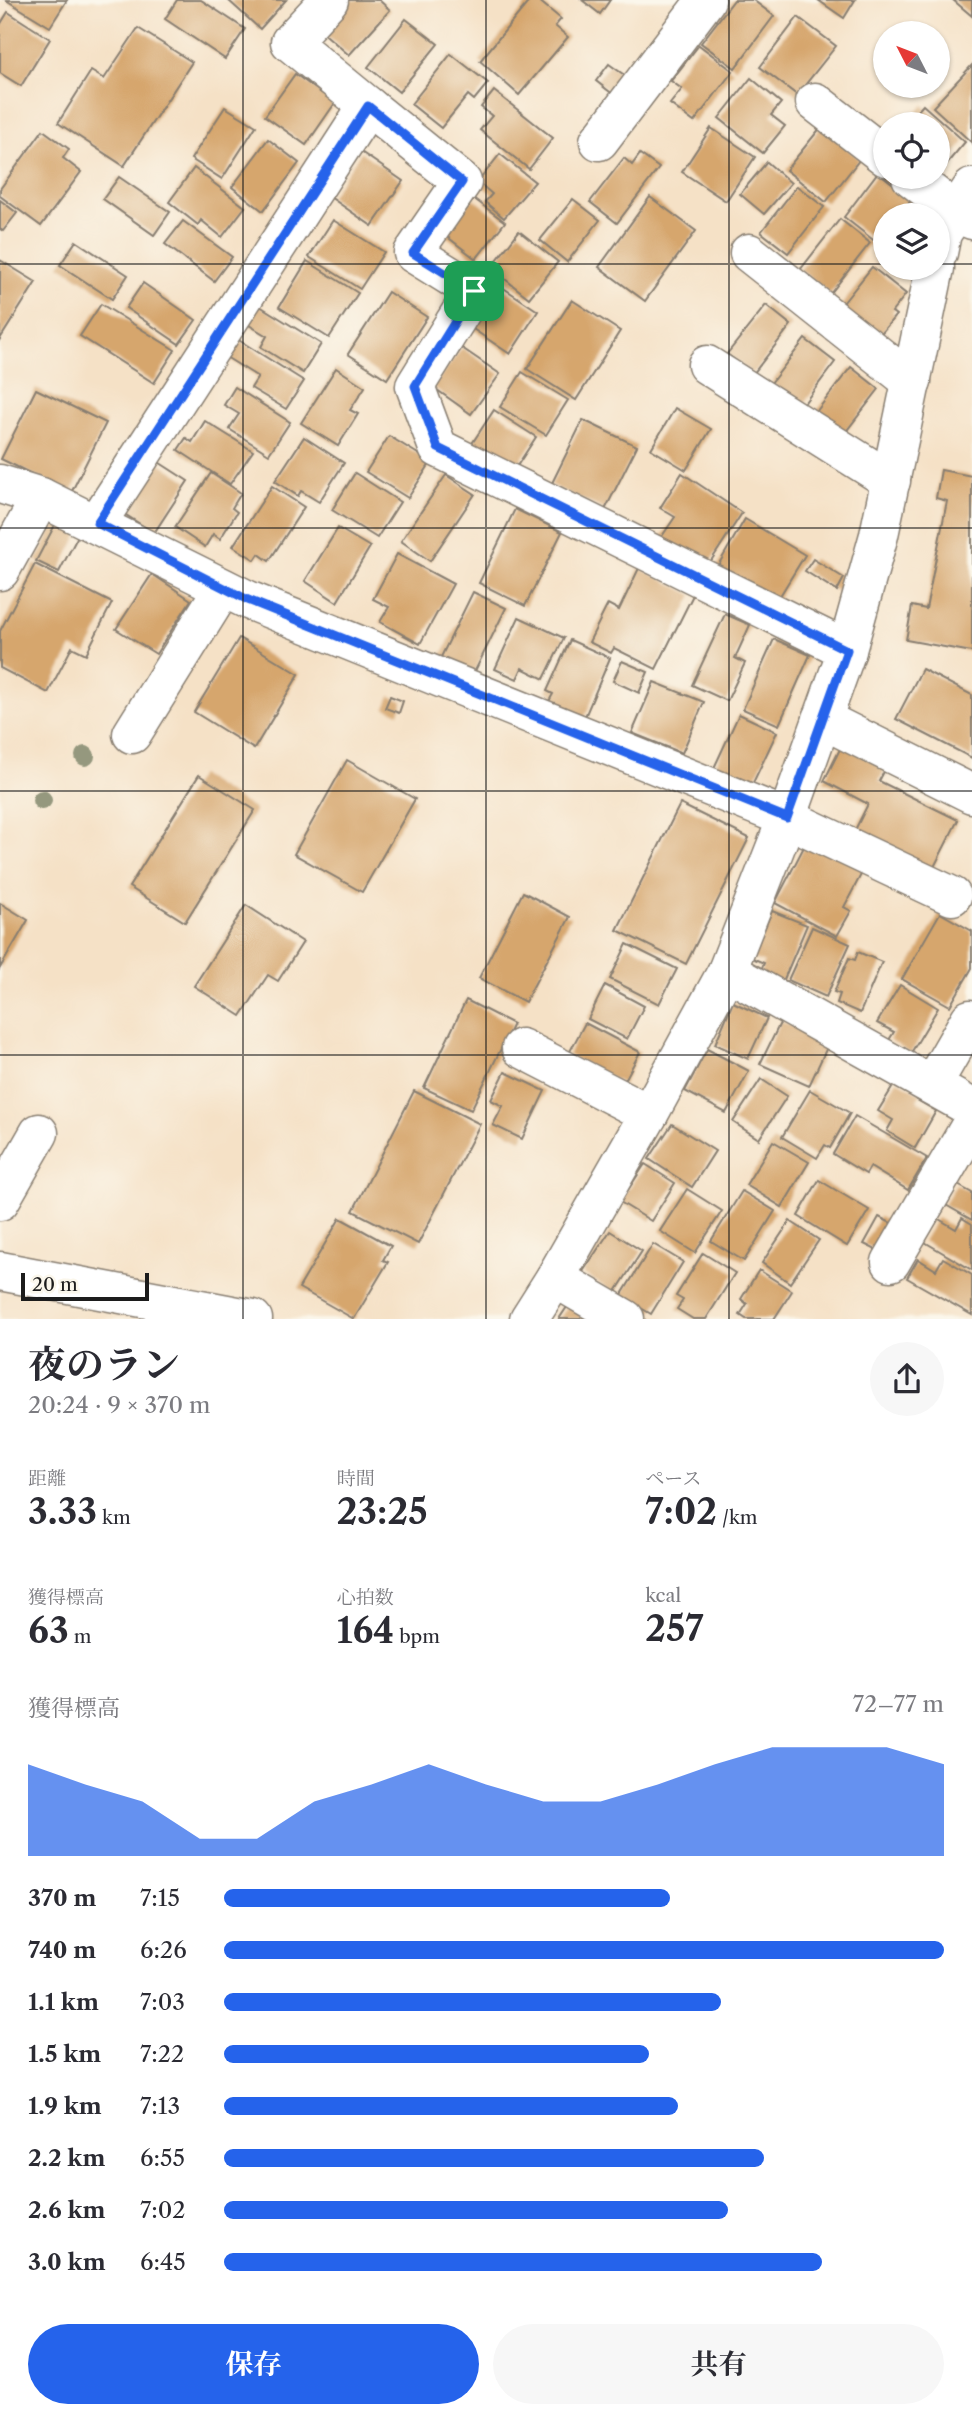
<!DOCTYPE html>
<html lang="ja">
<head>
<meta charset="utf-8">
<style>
  body { margin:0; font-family:"Libre Caslon Text","Noto Serif JP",serif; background:#f7f7f7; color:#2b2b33; height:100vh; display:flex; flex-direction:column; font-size:26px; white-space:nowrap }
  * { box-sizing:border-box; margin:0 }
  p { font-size:23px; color:#7c7c81 }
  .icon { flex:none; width:38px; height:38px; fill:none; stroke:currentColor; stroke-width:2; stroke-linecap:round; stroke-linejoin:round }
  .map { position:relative; height:1319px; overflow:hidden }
  .drawer { display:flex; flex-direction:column; background:#fff; flex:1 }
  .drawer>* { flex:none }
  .needle { width:46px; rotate:312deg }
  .tools { position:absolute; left:873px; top:21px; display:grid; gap:14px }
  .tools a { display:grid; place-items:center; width:77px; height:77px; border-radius:50%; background:#fff; box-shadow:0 2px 5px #0004; font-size:35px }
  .scale { position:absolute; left:21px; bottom:18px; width:128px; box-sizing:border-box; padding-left:7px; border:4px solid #1c1c1c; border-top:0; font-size:19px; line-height:24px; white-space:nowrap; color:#1c1c1c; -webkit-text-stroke:5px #fbf7ec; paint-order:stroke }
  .pin { position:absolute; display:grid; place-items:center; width:60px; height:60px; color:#fff; margin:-30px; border-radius:14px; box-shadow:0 4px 10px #0006 }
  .round { display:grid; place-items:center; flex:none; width:74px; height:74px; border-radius:37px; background:#f7f7f7 }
  .headline { display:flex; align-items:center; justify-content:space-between; height:119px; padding:0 28px }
  h1 { font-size:38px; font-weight:700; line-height:52px }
  .metrics { display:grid; grid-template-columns:repeat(3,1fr); gap:10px; height:119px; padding:7px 28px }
  .metrics div { display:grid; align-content:center }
  .metrics b { font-size:35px; font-weight:700 }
  .metrics small { font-size:19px; font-weight:400 }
  .metrics p { font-size:19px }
  .chart { height:196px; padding:14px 28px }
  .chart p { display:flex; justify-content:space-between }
  .chart svg { width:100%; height:126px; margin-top:7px; fill:#2563eb; opacity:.7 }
  .cta { display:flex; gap:14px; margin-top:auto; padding:14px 28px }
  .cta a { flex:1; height:80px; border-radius:42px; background:#2563eb; color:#fff; font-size:28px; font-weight:700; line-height:80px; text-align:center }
  .cta a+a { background:#f7f7f7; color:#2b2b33 }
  ul { padding:0 28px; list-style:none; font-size:23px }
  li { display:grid; grid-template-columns:112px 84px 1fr; align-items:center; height:52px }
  li i { height:18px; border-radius:9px; background:#2563eb }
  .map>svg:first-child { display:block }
</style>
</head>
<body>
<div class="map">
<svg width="972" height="1319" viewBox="0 0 972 1319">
  <rect width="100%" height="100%" fill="#fbf7ec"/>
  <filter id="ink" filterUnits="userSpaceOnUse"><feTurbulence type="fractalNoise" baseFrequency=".0143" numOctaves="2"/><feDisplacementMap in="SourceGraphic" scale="14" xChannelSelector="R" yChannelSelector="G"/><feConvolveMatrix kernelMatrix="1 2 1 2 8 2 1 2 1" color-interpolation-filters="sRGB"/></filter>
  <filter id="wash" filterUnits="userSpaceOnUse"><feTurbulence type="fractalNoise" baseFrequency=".00686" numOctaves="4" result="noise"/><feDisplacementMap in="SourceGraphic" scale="28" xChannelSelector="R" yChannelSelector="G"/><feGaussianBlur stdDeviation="1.57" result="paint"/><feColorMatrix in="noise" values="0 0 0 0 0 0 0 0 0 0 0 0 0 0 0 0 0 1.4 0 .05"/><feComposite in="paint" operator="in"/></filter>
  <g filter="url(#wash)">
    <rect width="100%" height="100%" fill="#f5e1c6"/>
    <g id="blocks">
      <g fill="#d6a66d">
        <path d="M6 0H67L50 27Z"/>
        <path d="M177 0H201L245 29 225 59 165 19Z"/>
        <path d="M228 0H286L260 29Z"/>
        <path d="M347 0H379L390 10 349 55 320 30Z"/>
        <path d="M530 0H538L561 19 555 26 568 37 519 95 480 61Z"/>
        <path d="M582 0H610L600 14Z"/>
        <path d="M734 0H753L774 16 735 68 701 43Z"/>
        <path d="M818 0H855L844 18Z"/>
        <path d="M953 0H972V16Z"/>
        <path d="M8 12 50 39 21 86 0 73V25Z"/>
        <path d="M798 17 836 46 797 95 760 67Z"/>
        <path d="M406 19 438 44 399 92 368 67Z"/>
        <path d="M138 28 192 62 124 166 58 123 91 71 104 79Z"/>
        <path d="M699 45 733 71 694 122 670 104 682 89 671 81Z"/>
        <path d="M451 54 488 83 474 100 468 95 441 128 411 104Z"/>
        <path d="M609 64 627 77 614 95 596 81Z"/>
        <path d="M972 65V143L933 107Z"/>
        <path d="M295 74 335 103 306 145 265 116Z"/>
        <path d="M751 78 781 103 771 115 785 126 763 153 719 118Z"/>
        <path d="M494 91 553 138 529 169 480 130 492 116 481 107Z"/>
        <path d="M923 105 965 142 938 174V124H906Z"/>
        <path d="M225 107 256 126 222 179 191 159Z"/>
        <path d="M821 127 860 159 826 202 786 170Z"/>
        <path d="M711 128 755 157 726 201 682 172Z"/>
        <path d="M43 130 69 149 63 158 81 172 41 226 0 196V189Z"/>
        <path d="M268 139 299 163 263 211 232 187Z"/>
        <path d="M361 152 403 181 372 226 330 197Z"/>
        <path d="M500 154 535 182 504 218 485 202 492 194 478 182Z"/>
        <path d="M640 154 659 168 617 223 590 202 624 158 632 165Z"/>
        <path d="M767 162 791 183 764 214 740 194Z"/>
        <path d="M194 168 245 207 222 237 201 220 198 225 169 202Z"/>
        <path d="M878 172 912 199 899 215H886V233L877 243 844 217Z"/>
        <path d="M119 177 170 212 154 235 103 199Z"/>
        <path d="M797 186 824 207 788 253 761 232Z"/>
        <path d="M650 197 696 231 645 301 599 267Z"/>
        <path d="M473 198 505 222 476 259 445 235Z"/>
        <path d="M573 199 600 220 567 262 540 240Z"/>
        <path d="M0 200 17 213 3 231 0 229Z"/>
        <path d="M840 219 870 243 830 294 800 270Z"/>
        <path d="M333 220 384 252 360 289 309 257Z"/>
        <path d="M183 221 232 257 214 281 165 244Z"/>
        <path d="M519 231 558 262 529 298 491 268Z"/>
        <path d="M76 241 128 275 112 299 60 265Z"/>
        <path d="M0 260 36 282 0 339Z"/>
        <path d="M307 261 358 293 329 338 279 307Z"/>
        <path d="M872 267 906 294 892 312 896 315 878 337 840 307Z"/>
        <path d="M143 283 196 320 179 344 126 308Z"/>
        <path d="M499 285 538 311 510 354 470 327Z"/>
        <path d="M388 292 427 317 387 379 348 354Z"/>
        <path d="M572 300 620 331 576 400 527 369Z"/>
        <path d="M255 303 321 344 303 373 261 347 267 336 244 322Z"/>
        <path d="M101 304 175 350 154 383 80 336Z"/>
        <path d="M766 305 791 325 753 374 727 354Z"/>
        <path d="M237 339 304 381 286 409 251 388 258 377 226 357Z"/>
        <path d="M805 339 835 362 802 406 771 383Z"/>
        <path d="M462 348 500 374 471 414 433 387Z"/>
        <path d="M851 367 879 389 844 434 816 412Z"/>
        <path d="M336 368 365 387 350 410 358 414 338 446 301 423Z"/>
        <path d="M522 372 568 400 546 435 500 407Z"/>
        <path d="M235 387 290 422 269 454 229 429 239 414 224 405Z"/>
        <path d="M36 389 106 423 71 493 1 459Z"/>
        <path d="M675 408 711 429 686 470 651 449Z"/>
        <path d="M494 410 536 437 513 472 471 445Z"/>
        <path d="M583 420 637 446 605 510 551 485Z"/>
        <path d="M205 421 253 451 230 484 178 450 186 438 192 442Z"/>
        <path d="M389 436 431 462 408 498 366 472Z"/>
        <path d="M304 437 344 463 319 502 301 491 298 496 275 481Z"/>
        <path d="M157 461 188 481 154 533 123 513Z"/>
        <path d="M941 470 972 476V652L906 640 912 606 926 609 947 501 936 498Z"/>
        <path d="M211 473 241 493 232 508 237 512 220 539 213 534 205 547 175 527Z"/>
        <path d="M355 473 400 502 377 538 332 510Z"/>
        <path d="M682 473 742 513 705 570 656 545 675 517 660 508Z"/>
        <path d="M446 475 475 494 430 561 401 541Z"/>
        <path d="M272 486 304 507 269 561 259 554 255 560 233 546Z"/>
        <path d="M515 509 562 532 525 606 479 583Z"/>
        <path d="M745 519 805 555 775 604 713 574Z"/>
        <path d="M57 521 80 532 59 572 36 561Z"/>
        <path d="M338 528 370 547 337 602 305 581Z"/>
        <path d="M397 554 453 584 420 644 380 622 389 607 373 599Z"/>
        <path d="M813 559 844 578 837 591 805 571Z"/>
        <path d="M35 564 112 603 86 654 72 647 48 693 0 668V631Z"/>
        <path d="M639 568 693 595 656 669 614 648 611 653 589 642 608 604 619 610Z"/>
        <path d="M152 574 191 600 156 654 116 629Z"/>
        <path d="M473 592 506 608 473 675 440 659Z"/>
        <path d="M725 614 750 625 735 658 745 663 727 701 692 685Z"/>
        <path d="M519 617 564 638 544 679 522 668 517 679 495 669Z"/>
        <path d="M239 638 299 674 254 749 194 712Z"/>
        <path d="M774 639 810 655 779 725 743 709Z"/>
        <path d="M570 640 610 658 584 719 548 703 553 694 547 691Z"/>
        <path d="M622 661 648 672 639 693 613 681Z"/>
        <path d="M922 669 972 695V758L896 719Z"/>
        <path d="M654 682 704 702 682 753 632 733Z"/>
        <path d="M390 696 403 701 399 713 385 708Z"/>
        <path d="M739 714 777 732 752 785 714 768Z"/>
        <path d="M842 745 886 768 879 781 958 820 932 871 854 832 868 804 824 781Z"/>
        <path d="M347 760 415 799 362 892 294 854Z"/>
        <path d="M199 775 255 810 185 922 129 887Z"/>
        <path d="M680 804 749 838 686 964 617 930Z"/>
        <path d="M809 837 865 867 844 907 851 911 837 936 775 903Z"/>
        <path d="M523 892 570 917 525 1002 479 978Z"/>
        <path d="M0 903 28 920 0 968Z"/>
        <path d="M246 905 303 942 278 981 268 975 241 1016 194 986Z"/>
        <path d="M772 911 807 925 782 984 759 975 764 963 752 958Z"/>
        <path d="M940 913 972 931V968L950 1006 902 979Z"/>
        <path d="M812 927 850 944 826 997 788 980Z"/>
        <path d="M627 944 677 969 659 1004 610 979Z"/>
        <path d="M858 952 882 962 860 1013 837 1003 840 994 834 992 849 958 855 960Z"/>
        <path d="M605 985 644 1006 627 1039 588 1019Z"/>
        <path d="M900 985 938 1008 911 1053 889 1040 894 1032 877 1023Z"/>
        <path d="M466 1000 513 1024 471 1110 424 1088Z"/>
        <path d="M733 1002 767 1018 748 1059 715 1044Z"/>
        <path d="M781 1021 829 1043 809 1086 760 1064Z"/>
        <path d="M585 1023 640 1052 623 1084 568 1055Z"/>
        <path d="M707 1049 749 1071 726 1113 685 1091Z"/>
        <path d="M505 1072 545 1091 522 1139 493 1125 503 1106 491 1100Z"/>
        <path d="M761 1079 787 1096 759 1139 733 1122Z"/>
        <path d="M897 1080 921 1094 917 1100 936 1111 915 1148 887 1131 893 1120 878 1111Z"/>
        <path d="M810 1090 850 1113 830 1148 825 1145 817 1158 782 1137Z"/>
        <path d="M414 1091 480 1124 418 1244 353 1211Z"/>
        <path d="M855 1116 927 1158 908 1190 870 1167 866 1174 833 1154Z"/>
        <path d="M672 1124 715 1151 692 1187 649 1159Z"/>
        <path d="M773 1141 809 1162 782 1207 746 1185Z"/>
        <path d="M645 1164 675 1183 651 1221 620 1202Z"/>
        <path d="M819 1180 869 1210 847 1246 798 1216Z"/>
        <path d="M956 1184 972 1193V1220L944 1204Z"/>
        <path d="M687 1189 722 1211 695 1253 660 1231Z"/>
        <path d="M742 1191 775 1211 744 1261 711 1241Z"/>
        <path d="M879 1217 893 1224 878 1251 864 1244Z"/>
        <path d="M340 1218 391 1246 383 1260 388 1262 354 1319 299 1288Z"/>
        <path d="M937 1218 956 1229 962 1218 972 1224V1270L923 1241Z"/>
        <path d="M790 1221 819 1240 790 1283 762 1263Z"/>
        <path d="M610 1231 642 1251 615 1293 582 1273Z"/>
        <path d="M653 1244 683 1262 651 1314 621 1296Z"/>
        <path d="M703 1253 735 1273 706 1319H693L677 1309 683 1300 676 1296Z"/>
        <path d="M943 1258 972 1275V1315L907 1278 918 1259 936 1270Z"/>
        <path d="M759 1270 792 1291 774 1319H746L740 1315 747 1304 741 1299Z"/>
        <path d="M569 1304 592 1319H559Z"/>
      </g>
    </g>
  </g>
  <g filter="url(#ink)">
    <use href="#blocks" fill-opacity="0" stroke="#887e71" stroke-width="2"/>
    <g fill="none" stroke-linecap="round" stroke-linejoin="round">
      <g stroke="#887e71" stroke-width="41">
        <g id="minor">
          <path d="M815 102 886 157"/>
          <path d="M368 106 462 182 413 253 474 291 415 386 438 448 847 650"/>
          <path d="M599 141 706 0"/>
          <path d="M911 177 956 212 972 220"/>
          <path d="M749 253 912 382"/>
          <path d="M938 253 942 233 972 188"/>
          <path d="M707 365 891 481"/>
          <path d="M0 484 41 497 248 600 787 818 952 896"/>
          <path d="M97 523 368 106 290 42 329 0"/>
          <path d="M0 571 41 497"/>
          <path d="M822 719 972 794"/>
          <path d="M132 734 223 588"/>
          <path d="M727 971 972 1108"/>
          <path d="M521 1048 649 1114"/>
          <path d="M932 1085 970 1019"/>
          <path d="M0 1201 39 1133"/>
          <path d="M891 1262 972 1123"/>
          <path d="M0 1271 253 1319"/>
          <path d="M555 1278 625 1319"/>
          <path d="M529 1319 555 1278 649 1114 727 971 787 818 847 650 879 535 935 268"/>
        </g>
      </g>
      <use href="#minor" stroke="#fff" stroke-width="38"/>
    </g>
    <g fill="#95987e">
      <circle cx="85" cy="756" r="10"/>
      <circle cx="42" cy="800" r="10"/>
    </g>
  </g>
  <g fill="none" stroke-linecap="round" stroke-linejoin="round" filter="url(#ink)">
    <g stroke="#fff" stroke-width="14">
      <path id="route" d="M368 106 462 182 413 253 474 291 415 386 438 448 847 650 787 818 248 600 97 523Z"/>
    </g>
    <use href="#route" stroke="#2563eb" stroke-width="9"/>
  </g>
  <path fill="none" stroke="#1c1c1c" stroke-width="2" stroke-opacity="0.55" d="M243 0V1319M486 0V1319M729 0V1319M0 264H886M938 264H972M0 528H972M0 791H972M0 1055H972"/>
</svg>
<div class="tools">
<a><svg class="needle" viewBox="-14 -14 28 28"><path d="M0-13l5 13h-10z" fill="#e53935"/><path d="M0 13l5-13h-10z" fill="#7c7c81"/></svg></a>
<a><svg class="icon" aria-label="locate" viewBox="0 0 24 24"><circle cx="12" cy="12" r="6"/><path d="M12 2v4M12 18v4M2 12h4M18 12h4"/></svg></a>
<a><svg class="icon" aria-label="layers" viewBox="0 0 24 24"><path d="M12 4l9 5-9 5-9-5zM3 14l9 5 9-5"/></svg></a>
</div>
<div class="scale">20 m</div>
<div class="pin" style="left:474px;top:291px;background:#1e9e55"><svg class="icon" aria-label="arrive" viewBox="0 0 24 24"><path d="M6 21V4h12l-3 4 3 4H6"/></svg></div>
</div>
<section class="drawer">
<div class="headline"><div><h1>夜のラン</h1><p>20:24 · 9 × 370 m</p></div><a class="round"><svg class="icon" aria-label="share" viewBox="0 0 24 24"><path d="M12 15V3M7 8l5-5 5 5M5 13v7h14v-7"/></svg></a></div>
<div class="metrics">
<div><p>距離</p><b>3.33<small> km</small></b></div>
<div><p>時間</p><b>23:25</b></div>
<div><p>ペース</p><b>7:02<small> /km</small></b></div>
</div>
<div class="metrics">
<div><p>獲得標高</p><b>63<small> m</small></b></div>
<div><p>心拍数</p><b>164<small> bpm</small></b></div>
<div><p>kcal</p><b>257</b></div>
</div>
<div class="chart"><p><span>獲得標高</span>72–77 m</p>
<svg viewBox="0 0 160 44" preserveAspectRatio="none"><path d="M0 44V12L10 19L20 25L30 38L40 38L50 25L60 19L70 12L80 19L90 25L100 25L110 19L120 12L130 6L140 6L150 6L160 12V44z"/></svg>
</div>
<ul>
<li><b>370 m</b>7:15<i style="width:62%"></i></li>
<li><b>740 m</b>6:26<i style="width:100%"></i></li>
<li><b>1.1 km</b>7:03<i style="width:69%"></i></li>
<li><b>1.5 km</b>7:22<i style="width:59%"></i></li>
<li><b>1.9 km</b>7:13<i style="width:63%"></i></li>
<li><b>2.2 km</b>6:55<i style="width:75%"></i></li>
<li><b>2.6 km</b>7:02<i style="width:70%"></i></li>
<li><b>3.0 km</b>6:45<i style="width:83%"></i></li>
</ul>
<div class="cta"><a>保存</a><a>共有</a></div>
</section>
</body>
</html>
